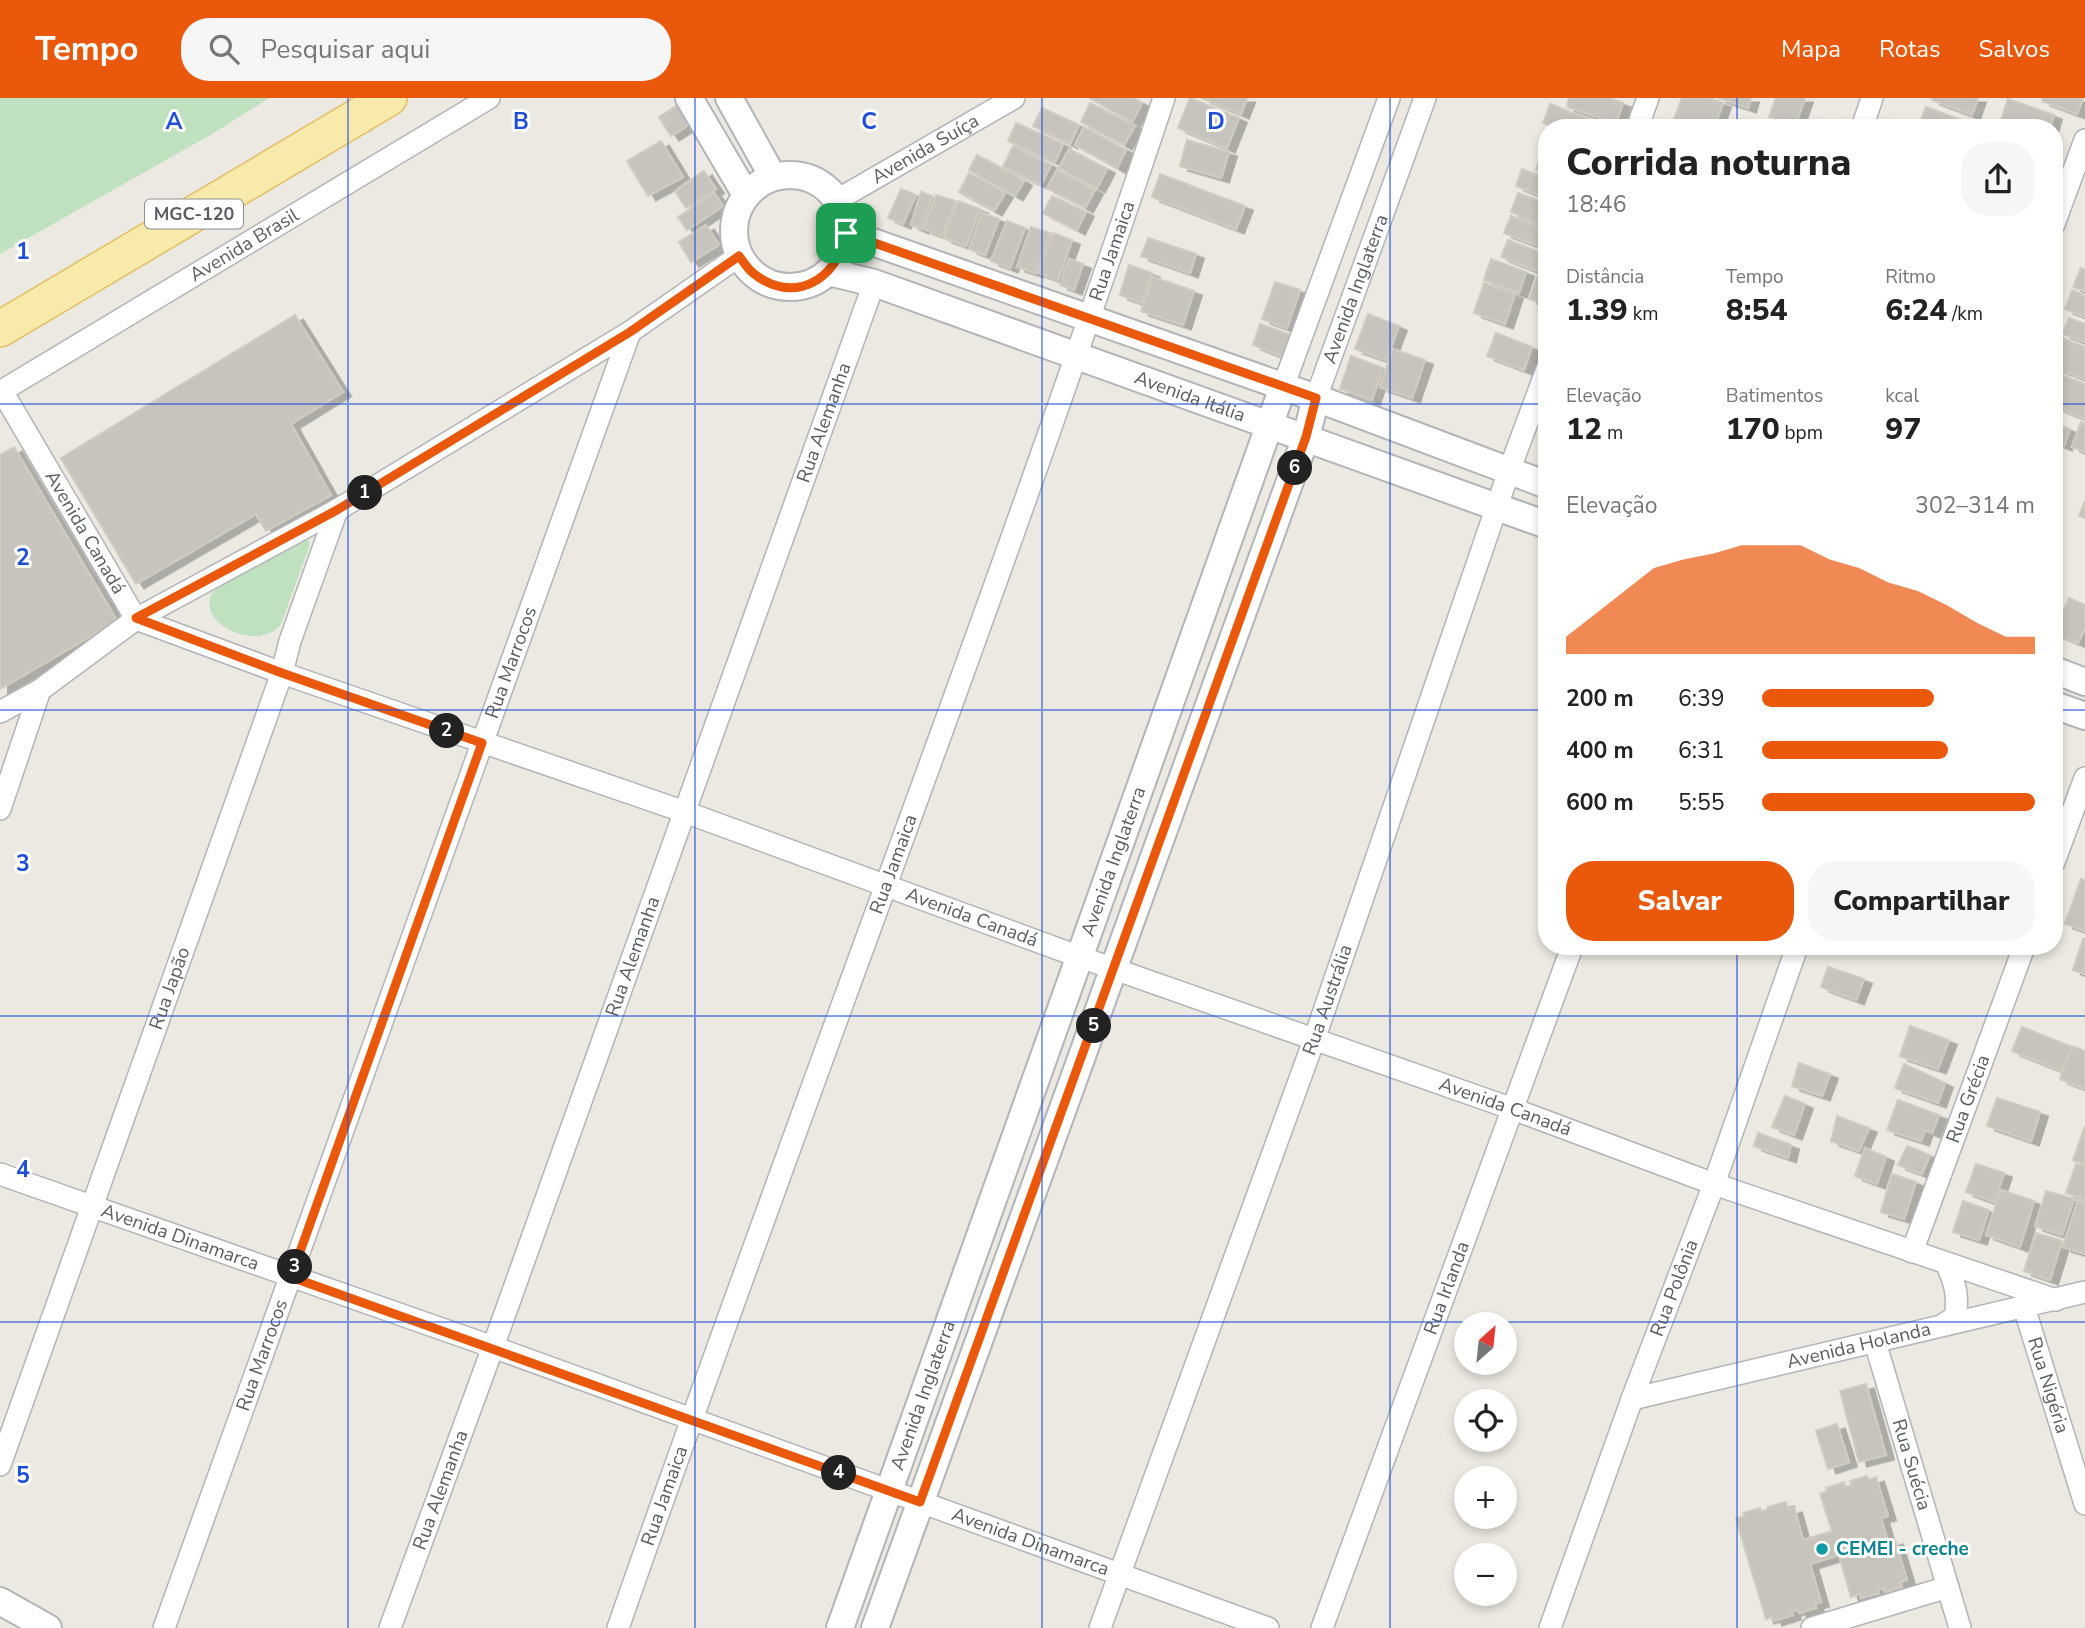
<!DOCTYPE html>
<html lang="pt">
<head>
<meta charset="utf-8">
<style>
  body { margin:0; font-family:"Nunito Sans",sans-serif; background:#f6f6f6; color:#222; height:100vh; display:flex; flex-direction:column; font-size:26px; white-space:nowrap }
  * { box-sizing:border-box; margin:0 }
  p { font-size:23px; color:#767676 }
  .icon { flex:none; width:38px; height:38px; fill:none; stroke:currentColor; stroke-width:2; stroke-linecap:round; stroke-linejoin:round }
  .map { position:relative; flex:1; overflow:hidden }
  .drawer { position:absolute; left:1538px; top:21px; width:525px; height:836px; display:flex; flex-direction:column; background:#fff; border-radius:28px; box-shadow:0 4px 10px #0003 }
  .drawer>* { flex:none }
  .needle { width:46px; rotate:27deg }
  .tools { position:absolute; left:1454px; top:1214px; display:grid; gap:14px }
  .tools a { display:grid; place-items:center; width:63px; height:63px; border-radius:50%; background:#fff; box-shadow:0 4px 10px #0003; font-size:35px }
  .pin { position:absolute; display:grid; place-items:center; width:60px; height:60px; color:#fff; margin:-30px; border-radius:14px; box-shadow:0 4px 10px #0006 }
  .km { position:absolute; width:35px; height:35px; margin:-18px; border-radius:50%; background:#222; color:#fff; font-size:19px; line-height:35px; text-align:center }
  .round { display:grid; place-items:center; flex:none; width:74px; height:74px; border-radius:28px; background:#f6f6f6 }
  .overview { display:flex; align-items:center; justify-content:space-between; height:119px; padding:0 28px }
  h1 { font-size:38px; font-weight:800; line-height:52px }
  .stats { display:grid; grid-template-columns:repeat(3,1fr); gap:10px; height:119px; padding:7px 28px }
  .stats div { display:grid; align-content:center }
  .stats b { font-size:30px; font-weight:800 }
  .stats small { font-size:19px; font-weight:400 }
  .stats p { font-size:19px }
  .chart { height:196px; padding:14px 28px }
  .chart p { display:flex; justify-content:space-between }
  .chart svg { width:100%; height:126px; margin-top:7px; fill:#ea580c; opacity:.7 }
  .primary-button { display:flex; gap:14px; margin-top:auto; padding:14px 28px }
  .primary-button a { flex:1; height:80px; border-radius:28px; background:#ea580c; color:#fff; font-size:28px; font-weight:800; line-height:80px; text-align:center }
  .primary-button a+a { background:#f6f6f6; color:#222 }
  ul { padding:0 28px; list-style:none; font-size:23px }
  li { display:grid; grid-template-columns:112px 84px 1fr; align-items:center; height:52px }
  li i { height:18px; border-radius:9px; background:#ea580c }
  header { display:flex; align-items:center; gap:42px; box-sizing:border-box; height:98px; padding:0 35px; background:#ea580c; color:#fff }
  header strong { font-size:33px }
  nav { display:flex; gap:38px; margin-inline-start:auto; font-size:24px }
  .search { width:490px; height:63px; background:#f6f6f6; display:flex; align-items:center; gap:18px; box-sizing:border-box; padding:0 24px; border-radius:28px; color:#767676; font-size:26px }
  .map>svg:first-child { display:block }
</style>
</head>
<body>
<header>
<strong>Tempo</strong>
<div class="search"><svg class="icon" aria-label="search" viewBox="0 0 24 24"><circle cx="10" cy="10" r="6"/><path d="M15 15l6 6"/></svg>Pesquisar aqui</div>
<nav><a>Mapa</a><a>Rotas</a><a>Salvos</a></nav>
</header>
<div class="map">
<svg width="2085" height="1530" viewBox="0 0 2085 1530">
  <defs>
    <filter id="shadow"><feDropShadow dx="8" dy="4.5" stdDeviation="0" flood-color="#0004"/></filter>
  </defs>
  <rect width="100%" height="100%" fill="#ebe9e1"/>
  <g fill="#c0e1c0">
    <path d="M0 0H269L212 36 0 156Z"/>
    <path d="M303 440 309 443V449L281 526C258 557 189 522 215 491Z"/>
  </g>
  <g fill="#c7c4be" stroke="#cfcbc0" stroke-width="2" filter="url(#shadow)">
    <path d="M1090 0H1133L1142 5 1132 24Z"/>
    <path d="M1190 0 1239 20 1227 50 1178 30Z"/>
    <path d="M1202 0H1247L1241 16Z"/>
    <path d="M1569 0H1608L1623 5 1616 25 1567 9Z"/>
    <path d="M1682 0H1709L1723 5 1714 30H1698L1674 21Z"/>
    <path d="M1718 0H1751L1748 10Z"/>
    <path d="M1776 0H1805L1795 28 1769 19Z"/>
    <path d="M1932 0H1978L1972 17 1932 2Z"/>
    <path d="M2043 0H2083L2077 16 2042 3Z"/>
    <path d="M2008 1 2054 17 2050 30H2013L2000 25Z"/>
    <path d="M1090 5 1135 28 1124 47 1081 24Z"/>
    <path d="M1550 6 1589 21 1586 30H1556L1543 25Z"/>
    <path d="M678 7 690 26 671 38 659 19Z"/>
    <path d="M1926 9 1967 24 1965 30H1918Z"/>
    <path d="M1042 10 1079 27 1070 46 1033 28Z"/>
    <path d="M1675 24 1691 30H1673Z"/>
    <path d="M1016 25 1063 46 1055 64 1008 43Z"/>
    <path d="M1084 29 1126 52 1117 70 1075 47Z"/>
    <path d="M1187 42 1229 54 1221 80 1180 68Z"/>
    <path d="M661 43 683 79 648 98 627 63Z"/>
    <path d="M1013 48 1051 67 1041 87 1003 69Z"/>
    <path d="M1069 51 1107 71 1097 90 1059 70Z"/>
    <path d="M1542 56 1547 58V76L1536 72Z"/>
    <path d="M977 57 1024 83 1015 98 969 72Z"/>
    <path d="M1522 71 1547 81V100L1516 88Z"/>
    <path d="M1057 72 1095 92 1085 110 1047 90Z"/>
    <path d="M704 73 716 91 686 110 675 93Z"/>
    <path d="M969 75 1005 95 994 113 959 94Z"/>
    <path d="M1160 76 1245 108 1236 131 1152 99Z"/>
    <path d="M901 91 916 97 903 126 888 120Z"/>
    <path d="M921 94 932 98 921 131 911 127Z"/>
    <path d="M714 95 723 108 687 132 678 119Z"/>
    <path d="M1518 95 1547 106V128L1511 114Z"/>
    <path d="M936 97 955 103 942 138 924 131Z"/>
    <path d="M1052 98 1086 114 1077 132 1043 115Z"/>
    <path d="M958 103 980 111 966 148 944 140Z"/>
    <path d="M982 115 999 121 985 157 969 151Z"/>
    <path d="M1511 118 1547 132V151L1504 135Z"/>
    <path d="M1007 123 1025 130 1010 170 991 163Z"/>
    <path d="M706 127 719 147 691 164 679 144Z"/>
    <path d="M1031 129 1050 135 1036 175 1017 169Z"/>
    <path d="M1053 135 1072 142 1058 182 1039 175Z"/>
    <path d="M1148 140 1196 156 1190 175 1141 158Z"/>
    <path d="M1508 142 1547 157 1542 175 1501 159Z"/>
    <path d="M1069 161 1083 166 1074 192 1060 187Z"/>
    <path d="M1491 161 1526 174 1519 195 1484 182Z"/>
    <path d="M1129 167 1152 175 1142 205 1120 197Z"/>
    <path d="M2081 170 2085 172V193L2073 189Z"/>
    <path d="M1538 177 1547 180V207L1529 201Z"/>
    <path d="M1153 179 1194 193 1183 227 1141 213Z"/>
    <path d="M1275 184 1300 192 1287 230 1262 221Z"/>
    <path d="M1484 185 1515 196 1505 226 1474 215Z"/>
    <path d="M2072 192 2085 198V219L2065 211Z"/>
    <path d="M1368 216 1399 228 1386 262 1355 251Z"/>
    <path d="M295 217 343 294 291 326 331 397 266 433 256 416 136 486 61 360Z"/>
    <path d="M2069 220 2085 226V244L2063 236Z"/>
    <path d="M1260 226 1294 238 1287 260 1253 247Z"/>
    <path d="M1496 235 1532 249 1524 272 1487 258Z"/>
    <path d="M2062 240 2085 249V281L2054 269V260Z"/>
    <path d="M1393 251 1425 262 1412 300 1380 289Z"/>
    <path d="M1351 258 1383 270 1372 302 1340 291Z"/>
    <path d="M2054 274 2085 286V321L2054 308Z"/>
    <path d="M2081 324 2085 326V354L2072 349Z"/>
    <path d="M2054 325 2070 331 2064 348 2054 344Z"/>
    <path d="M14 349 117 523 0 591V357Z"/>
    <path d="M2085 403V420L2079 418Z"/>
    <path d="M2069 500 2085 507V530L2078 545 2054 535Z"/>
    <path d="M2081 781 2085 782V833L2065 826Z"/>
    <path d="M2083 841H2085V876L2073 872Z"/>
    <path d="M1828 869 1864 881 1856 902 1821 889Z"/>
    <path d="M1910 928 1949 942 1938 971 1900 958Z"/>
    <path d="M2022 929 2072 949 2062 973 2012 953Z"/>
    <path d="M2072 948 2085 953V991L2060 981Z"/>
    <path d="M1799 965 1830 976 1822 998 1792 988Z"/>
    <path d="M1904 966 1945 985 1938 1005 1895 990Z"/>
    <path d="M1785 998 1805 1006 1794 1037 1772 1029Z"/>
    <path d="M1997 1000 2040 1014 2031 1043 1987 1028Z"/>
    <path d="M1898 1002 1939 1017 1932 1035 1925 1032 1921 1043 1887 1032Z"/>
    <path d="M1837 1018 1869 1030 1859 1053 1831 1043Z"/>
    <path d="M2085 1028V1066L2073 1062Z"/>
    <path d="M1758 1035 1791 1047 1788 1060 1754 1048Z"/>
    <path d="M1907 1048 1930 1057 1922 1076 1898 1067Z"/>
    <path d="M1865 1050 1886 1059 1877 1086 1855 1078Z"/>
    <path d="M1976 1066 2004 1075 1994 1104 1966 1094Z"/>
    <path d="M2076 1066 2085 1069V1101L2066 1095Z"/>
    <path d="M1892 1076 1916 1084 1904 1121 1881 1114Z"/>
    <path d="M2001 1092 2034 1103 2020 1149 1986 1137Z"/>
    <path d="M2046 1093 2074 1101 2062 1137 2035 1128Z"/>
    <path d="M2078 1102 2085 1104V1156L2063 1149Z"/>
    <path d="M1963 1103 1989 1112 1979 1142 1953 1134Z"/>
    <path d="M2036 1135 2062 1143 2050 1182 2024 1173Z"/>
    <path d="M1866 1286 1886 1357 1859 1364 1840 1293Z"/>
    <path d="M1837 1326 1849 1364 1828 1371 1816 1333Z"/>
    <path d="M1867 1378 1868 1382 1876 1379 1888 1418 1881 1420 1888 1444 1895 1442 1907 1482 1900 1484 1902 1489 1885 1494 1884 1490 1879 1491V1495L1861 1500 1860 1496 1851 1499 1839 1457 1810 1466 1821 1504 1815 1506 1816 1510 1799 1515 1798 1512 1792 1513 1793 1517 1774 1523 1773 1519 1766 1521 1736 1421 1745 1418 1743 1415 1760 1410 1761 1414 1768 1411V1409L1786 1404 1788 1412 1794 1410 1803 1442 1832 1433 1820 1396 1827 1393 1826 1390 1844 1384 1845 1389 1852 1387 1850 1383Z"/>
  </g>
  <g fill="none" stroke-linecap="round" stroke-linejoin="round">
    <g stroke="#b2b4b8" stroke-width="24">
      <g id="minor">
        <path d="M1637 30 1648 0"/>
        <path d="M1862 30 1872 0"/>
        <path id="s1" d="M837 102 1014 0"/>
        <path d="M2054 126 2085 42"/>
        <path d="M1283 289 1389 0"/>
        <path id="s2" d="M2 293 136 521 282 575 685 714 1080 859 1513 1011 1714 1086 2056 1202"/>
        <path id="s3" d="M0 294 489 0"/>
        <path id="s4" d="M1316 300 1425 0"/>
        <path d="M0 614 40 592 136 521 337 412 630 234 739 158"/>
        <path d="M0 711 40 592"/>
        <path d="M2054 764 2085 680"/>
        <path id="s5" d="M0 1076 493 1249 1268 1530"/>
        <path id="s6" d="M1912 1154 2024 849"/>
        <path id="s7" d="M2024 1209 2085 1406"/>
        <path d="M1944 1226 1955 1219C1959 1199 1955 1185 1947 1167"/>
        <path id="s8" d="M1875 1244 1960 1530"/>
        <path id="s9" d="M1632 1301 2085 1194"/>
        <path id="s10" d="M0 1367 282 575 290 543 337 412"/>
        <path id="s11" d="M164 1530 630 234"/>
        <path id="s12" d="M390 1530 493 1249 874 185"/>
        <path id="s13" d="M618 1530C796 1019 993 514 1164 0"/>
        <path id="s14" d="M1100 1530 1314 942 1509 373 1547 271"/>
        <path id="s15" d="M1322 1530 1572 849"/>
        <path id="s16" d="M1550 1530 1632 1301 1714 1086 1797 849"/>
        <path d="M1812 1530 1948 1489"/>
      </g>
    </g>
    <g stroke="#b2b4b8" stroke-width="30">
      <g id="tertiary">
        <path d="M689 0 746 97"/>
        <path d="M729 0 773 79"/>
        <circle cx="790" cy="133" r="56"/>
        <path d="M847 135 1316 300 1547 387"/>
        <path id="s17" d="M829 174 874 185 1547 427"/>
        <path d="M2054 572 2085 584"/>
        <path d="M2054 607 2085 618"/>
        <path d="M0 1503 48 1530"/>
        <path id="s18" d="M840 1530 1283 289"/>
        <path d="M875 1530 1306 339 1316 300"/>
      </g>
    </g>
    <g stroke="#e3be63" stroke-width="38">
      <path id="primary" d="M0 231 389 0"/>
    </g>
    <use href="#minor" stroke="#fff" stroke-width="21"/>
    <use href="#tertiary" stroke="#fff" stroke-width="26"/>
    <use href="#primary" stroke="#f7eaab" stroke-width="35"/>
  </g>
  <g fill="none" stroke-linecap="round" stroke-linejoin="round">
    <g stroke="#fff" stroke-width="14">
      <path id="route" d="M846 135 1316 300 1306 339 920 1404 291 1179 482 645 282 575 136 520 337 412 630 234 739 158C743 163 747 170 753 175 793 208 838 182 846 135Z"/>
    </g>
    <use href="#route" stroke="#ea580c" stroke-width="9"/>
  </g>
  <path fill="none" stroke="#1d4ed8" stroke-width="2" stroke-opacity="0.55" d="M348 0V1530M695 0V1530M1042 0V1530M1390 0V1530M1737 0V30M0 306H1547M2054 306H2085M0 612H1547M2054 612H2085M1737 849V1530M0 918H2085M0 1224H2085"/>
  <circle fill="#0f9aa8" stroke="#fff" stroke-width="2.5" cx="1822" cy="1451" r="7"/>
  <g text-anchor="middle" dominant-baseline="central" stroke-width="6" stroke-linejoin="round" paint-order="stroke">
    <rect fill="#fff" stroke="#8c8e90" stroke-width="2" x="145" y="101.5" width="98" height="29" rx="5"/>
    <g font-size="18" font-weight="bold" fill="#5a5d61">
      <text x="194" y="116">MGC-120</text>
    </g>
    <g font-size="19" fill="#5a5d61" stroke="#fff">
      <text stroke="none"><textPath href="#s1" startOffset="102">Avenida Suíça</textPath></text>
      <text stroke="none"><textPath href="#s3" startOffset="285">Avenida Brasil</textPath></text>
      <text stroke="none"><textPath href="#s13" startOffset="1463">Rua Jamaica</textPath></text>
      <text stroke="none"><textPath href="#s4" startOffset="116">Avenida Inglaterra</textPath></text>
      <text stroke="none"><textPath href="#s17" startOffset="382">Avenida Itália</textPath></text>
      <text stroke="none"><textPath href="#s12" startOffset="1281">Rua Alemanha</textPath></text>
      <text stroke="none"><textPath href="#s2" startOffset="164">Avenida Canadá</textPath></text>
      <text stroke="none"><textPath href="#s11" startOffset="1026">Rua Marrocos</textPath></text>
      <text stroke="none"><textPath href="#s18" startOffset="814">Avenida Inglaterra</textPath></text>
      <text stroke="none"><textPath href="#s13" startOffset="812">Rua Jamaica</textPath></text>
      <text stroke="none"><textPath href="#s2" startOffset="1152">Avenida Canadá</textPath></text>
      <text stroke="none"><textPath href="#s12" startOffset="714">Rua Alemanha</textPath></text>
      <text stroke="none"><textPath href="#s10" startOffset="506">Rua Japão</textPath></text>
      <text stroke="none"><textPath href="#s14" startOffset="668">Rua Austrália</textPath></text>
      <text stroke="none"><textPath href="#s6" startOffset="163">Rua Grécia</textPath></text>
      <text stroke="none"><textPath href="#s2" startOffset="1718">Avenida Canadá</textPath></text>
      <text stroke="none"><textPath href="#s5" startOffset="191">Avenida Dinamarca</textPath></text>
      <text stroke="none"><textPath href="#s15" startOffset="362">Rua Irlanda</textPath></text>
      <text stroke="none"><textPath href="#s16" startOffset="362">Rua Polônia</textPath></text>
      <text stroke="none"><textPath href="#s9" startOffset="233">Avenida Holanda</textPath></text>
      <text stroke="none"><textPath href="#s11" startOffset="290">Rua Marrocos</textPath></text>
      <text stroke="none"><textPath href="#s7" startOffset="82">Rua Nigéria</textPath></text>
      <text stroke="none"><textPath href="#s18" startOffset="247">Avenida Inglaterra</textPath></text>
      <text stroke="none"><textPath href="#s8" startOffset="128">Rua Suécia</textPath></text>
      <text stroke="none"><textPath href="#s12" startOffset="147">Rua Alemanha</textPath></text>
      <text stroke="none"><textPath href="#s13" startOffset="140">Rua Jamaica</textPath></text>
      <text stroke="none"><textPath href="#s5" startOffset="1094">Avenida Dinamarca</textPath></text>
    </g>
    <g font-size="19" font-weight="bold" fill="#0d838f" stroke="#fff" text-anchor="start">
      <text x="1836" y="1451">CEMEI - creche</text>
    </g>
  </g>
  <g font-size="23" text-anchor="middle" font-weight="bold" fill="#1d4ed8" stroke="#fff" stroke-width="6" stroke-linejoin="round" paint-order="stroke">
    <text x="174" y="31">A</text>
    <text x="521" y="31">B</text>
    <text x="869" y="31">C</text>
    <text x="1216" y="31">D</text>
    <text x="23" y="161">1</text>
    <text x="23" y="467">2</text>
    <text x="23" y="773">3</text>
    <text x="23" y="1079">4</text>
    <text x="23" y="1385">5</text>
  </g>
</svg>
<div class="tools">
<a><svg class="needle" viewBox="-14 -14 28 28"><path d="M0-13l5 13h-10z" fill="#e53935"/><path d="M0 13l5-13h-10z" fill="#767676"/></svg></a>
<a><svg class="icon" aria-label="locate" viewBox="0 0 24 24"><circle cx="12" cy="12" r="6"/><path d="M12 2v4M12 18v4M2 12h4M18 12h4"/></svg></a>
<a>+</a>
<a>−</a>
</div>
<div class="pin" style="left:846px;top:135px;background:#1e9e55"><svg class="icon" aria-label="arrive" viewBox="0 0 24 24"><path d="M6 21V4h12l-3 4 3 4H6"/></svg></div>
<b class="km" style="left:365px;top:395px">1</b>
<b class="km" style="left:447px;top:633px">2</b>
<b class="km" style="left:295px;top:1169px">3</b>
<b class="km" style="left:839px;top:1375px">4</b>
<b class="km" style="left:1094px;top:928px">5</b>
<b class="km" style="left:1295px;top:370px">6</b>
<section class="drawer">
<div class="overview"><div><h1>Corrida noturna</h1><p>18:46</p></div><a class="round"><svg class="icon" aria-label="share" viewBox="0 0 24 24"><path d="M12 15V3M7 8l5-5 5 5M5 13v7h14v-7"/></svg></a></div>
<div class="stats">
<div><p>Distância</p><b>1.39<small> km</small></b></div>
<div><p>Tempo</p><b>8:54</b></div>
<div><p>Ritmo</p><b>6:24<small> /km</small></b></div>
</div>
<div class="stats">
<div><p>Elevação</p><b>12<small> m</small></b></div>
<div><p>Batimentos</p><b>170<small> bpm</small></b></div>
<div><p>kcal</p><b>97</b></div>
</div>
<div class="chart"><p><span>Elevação</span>302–314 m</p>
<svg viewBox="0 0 160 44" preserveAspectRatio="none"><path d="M0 44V38L10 30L20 22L30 14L40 11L50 9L60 6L70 6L80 6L90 11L100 14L110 19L120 22L130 27L140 33L150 38L160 38V44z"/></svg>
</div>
<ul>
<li><b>200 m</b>6:39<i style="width:63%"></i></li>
<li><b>400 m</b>6:31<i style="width:68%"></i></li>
<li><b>600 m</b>5:55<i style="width:100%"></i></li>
</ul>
<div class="primary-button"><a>Salvar</a><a>Compartilhar</a></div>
</section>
</div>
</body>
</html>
